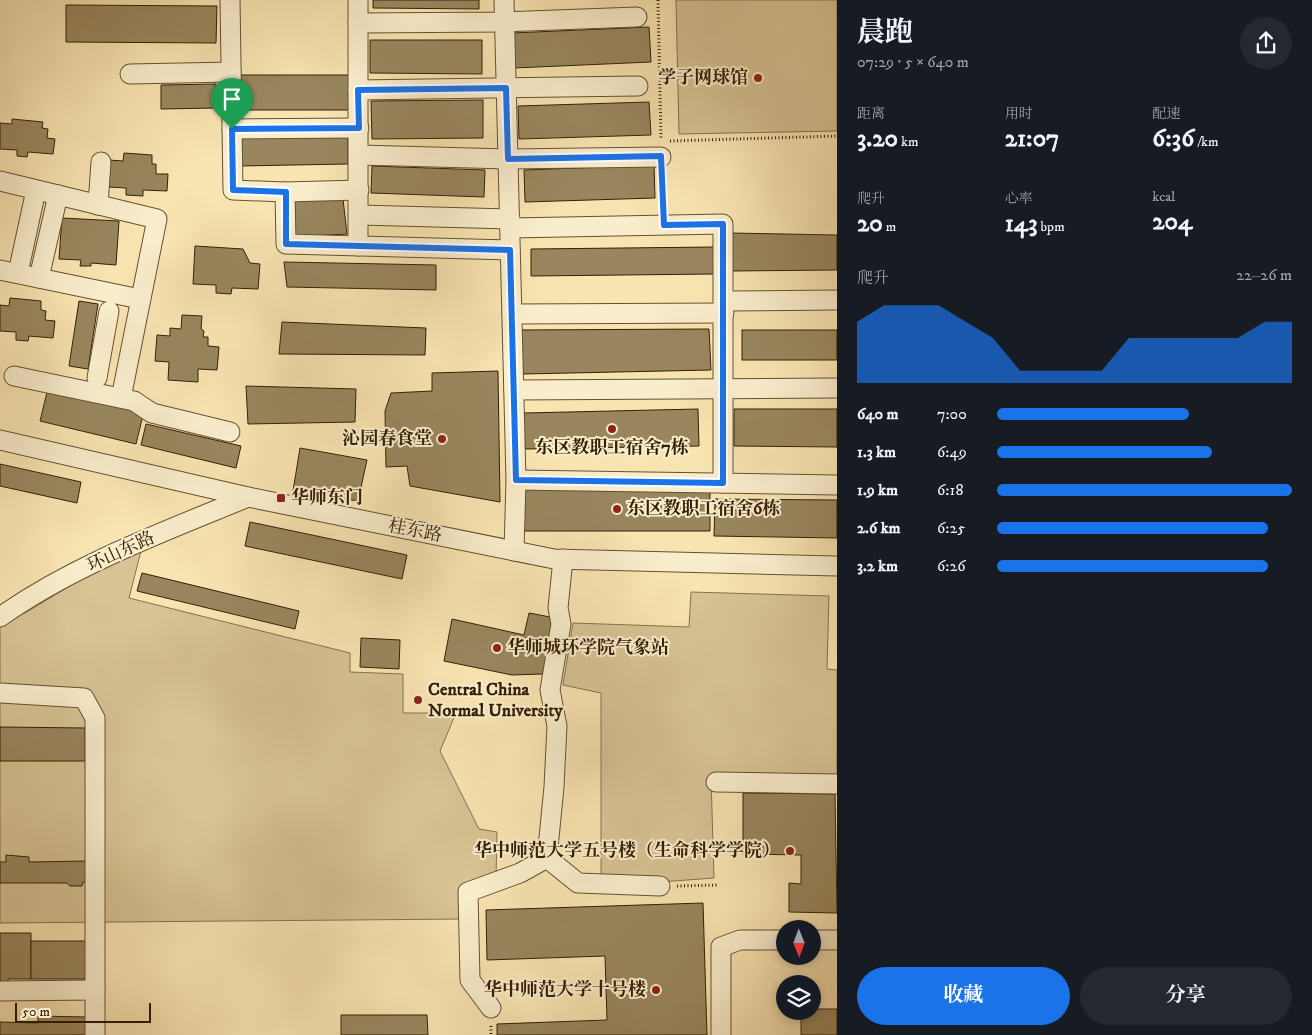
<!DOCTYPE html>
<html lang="zh">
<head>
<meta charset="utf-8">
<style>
  body { margin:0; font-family:"IM FELL DW Pica","Noto Serif SC",serif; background:#242831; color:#f1f3f6; height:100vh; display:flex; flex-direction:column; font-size:19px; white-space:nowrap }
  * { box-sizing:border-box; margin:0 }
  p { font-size:16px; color:#9ea1a6 }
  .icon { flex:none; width:28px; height:28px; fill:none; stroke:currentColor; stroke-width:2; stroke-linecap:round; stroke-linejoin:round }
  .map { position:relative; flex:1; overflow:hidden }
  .side { display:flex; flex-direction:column; background:#171b24; width:475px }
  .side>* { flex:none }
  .needle { width:32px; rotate:179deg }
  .fabs { position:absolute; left:776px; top:920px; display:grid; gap:10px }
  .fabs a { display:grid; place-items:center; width:45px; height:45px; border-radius:50%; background:#171b24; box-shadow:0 2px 8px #0003; font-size:25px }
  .scale { position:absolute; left:15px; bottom:12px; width:136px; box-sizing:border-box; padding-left:5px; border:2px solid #332005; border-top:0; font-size:14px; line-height:18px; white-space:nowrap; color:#332005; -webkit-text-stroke:4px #faedcc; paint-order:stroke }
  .pin { position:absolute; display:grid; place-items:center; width:42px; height:42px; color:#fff; margin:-51px -21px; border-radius:50% 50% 50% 0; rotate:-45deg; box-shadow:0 0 5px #0007 }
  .pin .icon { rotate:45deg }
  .round { display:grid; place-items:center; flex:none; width:52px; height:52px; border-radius:26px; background:#242831 }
  .overview { display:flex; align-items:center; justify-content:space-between; height:85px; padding:0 20px }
  h1 { font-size:28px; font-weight:700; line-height:38px }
  .stats { display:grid; grid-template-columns:repeat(3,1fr); gap:8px; height:85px; padding:5px 20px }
  .stats div { display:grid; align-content:center }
  .stats b { font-size:25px; font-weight:700 }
  .stats small { font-size:14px; font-weight:400 }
  .stats p { font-size:14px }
  .chart { height:140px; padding:10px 20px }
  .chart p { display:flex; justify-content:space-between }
  .chart svg { width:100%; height:90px; margin-top:5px; fill:#1a73e8; opacity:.7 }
  .button { display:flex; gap:10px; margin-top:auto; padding:10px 20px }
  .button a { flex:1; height:58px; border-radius:30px; background:#1a73e8; color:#fff; font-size:20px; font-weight:700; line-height:58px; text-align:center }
  .button a+a { background:#242831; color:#f1f3f6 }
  ul { padding:0 20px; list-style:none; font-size:16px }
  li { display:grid; grid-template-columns:80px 60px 1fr; align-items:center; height:38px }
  li i { height:12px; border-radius:6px; background:#1a73e8 }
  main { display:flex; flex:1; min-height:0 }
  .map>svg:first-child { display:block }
</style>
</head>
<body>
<main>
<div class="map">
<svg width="837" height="1035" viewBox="0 0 837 1035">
  <rect width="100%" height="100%" fill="#f8e4b1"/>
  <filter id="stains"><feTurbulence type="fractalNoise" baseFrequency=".004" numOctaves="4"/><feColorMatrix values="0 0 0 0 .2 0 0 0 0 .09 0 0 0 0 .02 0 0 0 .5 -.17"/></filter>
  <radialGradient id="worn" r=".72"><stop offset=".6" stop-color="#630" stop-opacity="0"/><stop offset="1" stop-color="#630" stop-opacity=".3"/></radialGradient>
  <g fill="#d7c394" stroke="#85724c">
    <path d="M676 0H837V131L679 134Z"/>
    <path d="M142 547 129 598 350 653V672L403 674V713H456L440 751 479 829 497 832 496 878 466 890 465 919 0 923V615L25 613 119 556Z"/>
    <path d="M691 592 829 596 827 669 837 670V779L711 777 714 878 660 882 601 878V693L563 685 573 623 689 627Z"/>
  </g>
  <g fill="#99865e" stroke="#332005">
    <path d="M373 0H479V9L373 8Z"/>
    <path d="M66 5 217 6 216 43 66 42Z"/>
    <path d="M649 27 651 62 514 68 512 33Z"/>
    <path d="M370 40H482V74L370 73Z"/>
    <rect x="240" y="75" width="109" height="35"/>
    <path d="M216 84V108L161 109V85Z"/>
    <path d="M483 100V138L372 139 371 101Z"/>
    <path d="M649 102 651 135 519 139 518 106Z"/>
    <path d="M12 119 43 122 42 128 48 129 47 138 55 139 53 154 28 152 27 157 17 156V150L0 149V123L12 124Z"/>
    <path d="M348 136V164L240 166V138Z"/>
    <path d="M124 153 152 155V164H156V174H168L167 191 143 190V196L126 195V188L108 187 109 160 123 161Z"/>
    <path d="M654 165 655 198 525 202 524 170Z"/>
    <path d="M372 166 485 170 484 197 371 193Z"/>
    <path d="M343 199 347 234 290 237V200Z"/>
    <path d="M62 218 119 221 116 265 91 263V266H80L81 260 59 259Z"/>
    <path d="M730 233 837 235V270L732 271Z"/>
    <path d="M195 246 243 249 250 263 260 264 258 289 232 288 231 294 216 293V285L193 284Z"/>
    <path d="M714 247V274L531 276V249Z"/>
    <path d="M284 262 436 265V290L287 287Z"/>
    <path d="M10 298 41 301V310L46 311 45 320 55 321 53 338 29 336 28 341 16 340V332L0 331V305L9 306Z"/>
    <path d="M79 301 98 304 88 369 69 366Z"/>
    <path d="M182 315 202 316 201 329 204 331 203 337H208V346L219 347 217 370 198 369V382L168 380 169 362 155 361 157 335 170 336V328L181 329Z"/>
    <path d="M282 322 426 328 425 355 279 354Z"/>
    <path d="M709 329 711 370 523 374 518 330Z"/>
    <rect x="742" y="330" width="95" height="30"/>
    <path d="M498 371 500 502 410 486 407 466 386 467 385 411 391 393 432 391V373Z"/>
    <path d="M246 386 356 389 355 422 248 424Z"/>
    <path d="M48 388 144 411 136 444 40 421Z"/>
    <path d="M698 409 699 446 525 449 524 413Z"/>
    <path d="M734 409H837V447L734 446Z"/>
    <path d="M146 424 241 446 236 468 141 445Z"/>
    <path d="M300 448 367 460 358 501 293 491Z"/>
    <path d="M0 464 81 482 77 503 0 486Z"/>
    <path d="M524 487 710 488V531H524Z"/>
    <path d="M715 499 837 500V538L714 536Z"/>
    <path d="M250 522 407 555 402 579 245 546Z"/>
    <path d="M142 573 299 611 295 629 137 591Z"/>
    <path d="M529 613 550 617 552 627 543 674 512 675 444 661 452 619 524 635Z"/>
    <path d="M361 638 400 640 399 669 360 667Z"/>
    <path d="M0 727 85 728V761H0Z"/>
    <path d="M743 793 835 794 837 913 789 912V883L801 884V855L743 854Z"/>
    <path d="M6 855 29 857V862L86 861V882H83L82 886H70L67 883H0V862H6Z"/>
    <path d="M703 903 707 1035H497V1024L607 1020 605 956 487 960 486 910Z"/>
    <path d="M0 933H31V979H8V983H0Z"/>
    <rect x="31" y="941" width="55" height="38"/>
    <path d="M812 1009H837V1035H801V1011H812Z"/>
    <path d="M341 1015H427L428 1035H341Z"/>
    <path d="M38 1016 87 1017V1035H0V1022L38 1023Z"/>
  </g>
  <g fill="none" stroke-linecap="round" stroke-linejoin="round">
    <g stroke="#645130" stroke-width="21">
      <g id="minor">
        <path d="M230 0 233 190 285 192 359 190"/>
        <path d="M358 0V246"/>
        <path d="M504 0 516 480 514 551"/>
        <path d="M358 23 504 22 637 17"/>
        <path d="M130 74 231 72"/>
        <path d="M358 90 638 86"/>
        <path d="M232 129 359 128"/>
        <path d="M359 155 508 159 661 157"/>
        <path d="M0 181 157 219 121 398"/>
        <path d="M285 192 286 244 510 250"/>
        <path d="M98 205 101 162"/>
        <path d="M359 215 510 219"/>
        <path d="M510 228 723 224V483"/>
        <path d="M0 270 140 299"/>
        <path d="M18 273 36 190"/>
        <path d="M39 278 58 195"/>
        <path d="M724 301 837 300"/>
        <path d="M512 314 724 313"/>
        <path d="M14 376 134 401 152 413 230 432"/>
        <path d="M97 378 109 311"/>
        <path d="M514 390 837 388"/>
        <path d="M0 440 248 497 554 559 837 566"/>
        <path d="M516 480 837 485"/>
        <path d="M0 617C75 564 164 532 248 497"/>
        <path d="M0 693 84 698 95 718V1035"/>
        <path d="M716 782 837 784"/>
        <path d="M547 858 578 883 660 886"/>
        <path d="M812 940H837"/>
        <path d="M0 991 95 990"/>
        <path d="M491 1008 470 980 468 892 520 873 547 858 554 787 557 726 550 690 561 624 558 608 563 559"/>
        <path d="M721 1035V947L740 940H785"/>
      </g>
    </g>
    <g stroke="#332005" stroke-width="3" stroke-dasharray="1 2.5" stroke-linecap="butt">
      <path d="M658 0 661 139"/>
      <path d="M670 141 837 136"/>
      <path d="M662 174 663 208"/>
      <path d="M677 886 719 885"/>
      <path d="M491 1026V1035"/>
    </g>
    <use href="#minor" stroke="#faedcc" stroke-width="19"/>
  </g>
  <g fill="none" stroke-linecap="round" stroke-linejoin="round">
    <g stroke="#fff" stroke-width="10">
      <path id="route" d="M506 88 508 159 661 156 664 225 723 224V483L516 480 510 250 286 244V192L233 190 232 129 359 128 358 90Z"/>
    </g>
    <use href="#route" stroke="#1a73e8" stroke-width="6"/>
  </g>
  <g fill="#8f2418" stroke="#faedcc" stroke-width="2">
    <circle cx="758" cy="78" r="5"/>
    <circle cx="612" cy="429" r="5"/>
    <circle cx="442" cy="439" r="5"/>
    <rect x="276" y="493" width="10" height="10" rx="2.5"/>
    <circle cx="617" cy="509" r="5"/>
    <circle cx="497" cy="648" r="5"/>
    <circle cx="418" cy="700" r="5"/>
    <circle cx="790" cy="851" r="5"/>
    <circle cx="656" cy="990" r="5"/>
  </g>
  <g text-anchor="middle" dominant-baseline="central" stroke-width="4" stroke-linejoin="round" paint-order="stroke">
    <g font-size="18" font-weight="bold" fill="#332005" stroke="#faedcc" text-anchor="end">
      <text x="748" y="78">学子网球馆</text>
      <text x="432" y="439">沁园春食堂</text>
      <text x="612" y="448" text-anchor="middle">东区教职工宿舍7栋</text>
      <text x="291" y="498" text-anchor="start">华师东门</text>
      <text x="627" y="509" text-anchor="start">东区教职工宿舍6栋</text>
      <text x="507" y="648" text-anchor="start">华师城环学院气象站</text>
      <text x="428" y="690" text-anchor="start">Central China<tspan x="428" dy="21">Normal University</tspan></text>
      <text x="780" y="851">华中师范大学五号楼（生命科学学院）</text>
      <text x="646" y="990">华中师范大学十号楼</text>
    </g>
    <g font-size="18" fill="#332005" stroke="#faedcc">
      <text transform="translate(415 531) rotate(11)">桂东路</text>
      <text transform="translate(121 552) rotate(-25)">环山东路</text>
    </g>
  </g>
  <rect width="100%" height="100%" filter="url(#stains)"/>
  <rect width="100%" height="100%" fill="url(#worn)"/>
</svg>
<div class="fabs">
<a><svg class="needle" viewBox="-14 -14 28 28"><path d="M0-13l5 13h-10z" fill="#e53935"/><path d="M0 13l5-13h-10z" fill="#9ea1a6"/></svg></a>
<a><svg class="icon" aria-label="layers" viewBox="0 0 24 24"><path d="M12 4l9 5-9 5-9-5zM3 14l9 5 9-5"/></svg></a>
</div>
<div class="scale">50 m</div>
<div class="pin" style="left:232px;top:129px;background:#1e9e55"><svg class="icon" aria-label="arrive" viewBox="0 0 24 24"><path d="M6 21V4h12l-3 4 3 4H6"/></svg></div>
</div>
<section class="side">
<div class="overview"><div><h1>晨跑</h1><p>07:29 · 5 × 640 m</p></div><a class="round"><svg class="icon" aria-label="share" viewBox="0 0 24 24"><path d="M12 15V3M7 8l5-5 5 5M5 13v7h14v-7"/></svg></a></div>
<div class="stats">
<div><p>距离</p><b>3.20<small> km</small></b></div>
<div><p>用时</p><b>21:07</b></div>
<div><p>配速</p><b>6:36<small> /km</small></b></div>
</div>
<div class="stats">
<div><p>爬升</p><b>20<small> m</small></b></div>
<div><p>心率</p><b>143<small> bpm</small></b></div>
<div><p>kcal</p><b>204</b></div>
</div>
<div class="chart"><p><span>爬升</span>22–26 m</p>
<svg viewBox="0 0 160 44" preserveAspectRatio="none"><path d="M0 44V14L10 6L20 6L30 6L40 14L50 22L60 38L70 38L80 38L90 38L100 22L110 22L120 22L130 22L140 22L150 14L160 14V44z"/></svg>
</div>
<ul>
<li><b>640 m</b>7:00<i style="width:65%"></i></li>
<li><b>1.3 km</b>6:49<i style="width:73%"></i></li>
<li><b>1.9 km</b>6:18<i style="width:100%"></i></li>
<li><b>2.6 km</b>6:25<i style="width:92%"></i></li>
<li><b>3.2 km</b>6:26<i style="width:92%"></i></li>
</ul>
<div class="button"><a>收藏</a><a>分享</a></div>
</section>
</main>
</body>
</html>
